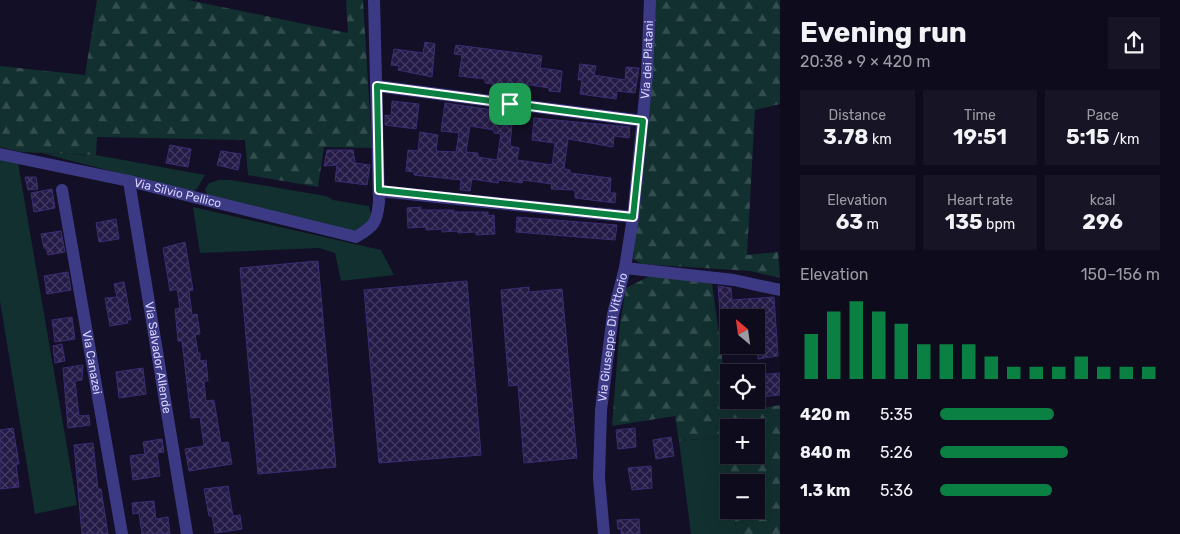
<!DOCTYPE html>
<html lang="en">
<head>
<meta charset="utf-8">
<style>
  body { margin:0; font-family:Rubik,sans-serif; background:#171425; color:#f1f3f6; height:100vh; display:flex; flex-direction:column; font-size:19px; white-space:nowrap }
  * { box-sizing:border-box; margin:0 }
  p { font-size:16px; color:#9b9ba3 }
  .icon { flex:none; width:28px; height:28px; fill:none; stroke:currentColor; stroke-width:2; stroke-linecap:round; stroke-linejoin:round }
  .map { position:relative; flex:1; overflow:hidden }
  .side { display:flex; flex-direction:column; background:#0e0b1c; width:400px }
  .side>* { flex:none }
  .needle { width:32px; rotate:331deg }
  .buttons { position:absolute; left:720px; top:309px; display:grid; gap:10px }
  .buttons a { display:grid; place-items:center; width:45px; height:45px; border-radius:0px; background:#0e0b1c; box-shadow:0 5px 20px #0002,0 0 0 1px #2e2b3b; font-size:25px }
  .pin { position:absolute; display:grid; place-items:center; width:42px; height:42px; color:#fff; margin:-21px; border-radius:10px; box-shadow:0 2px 8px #0006 }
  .round { display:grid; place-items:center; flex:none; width:52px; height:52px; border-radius:0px; background:#171425 }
  .overview { display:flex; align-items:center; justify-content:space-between; height:85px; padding:0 20px }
  h1 { font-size:28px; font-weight:700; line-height:38px }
  .metrics { display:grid; grid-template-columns:repeat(3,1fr); gap:8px; height:85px; padding:5px 20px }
  .metrics div { display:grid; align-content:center; border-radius:0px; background:#171425; text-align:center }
  .metrics b { font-size:21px; font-weight:700 }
  .metrics small { font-size:14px; font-weight:400 }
  .metrics p { font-size:14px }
  .chart { height:140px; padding:10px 20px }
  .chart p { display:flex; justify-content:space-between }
  .chart svg { width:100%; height:90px; margin-top:5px; stroke:#0b8043; stroke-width:6 }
  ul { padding:0 20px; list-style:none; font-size:16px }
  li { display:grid; grid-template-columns:80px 60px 1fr; align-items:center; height:38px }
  li i { height:12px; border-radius:6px; background:#0b8043 }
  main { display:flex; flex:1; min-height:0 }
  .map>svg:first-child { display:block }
</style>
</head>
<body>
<main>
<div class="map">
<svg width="780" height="534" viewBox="0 0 780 534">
  <defs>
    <pattern id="forest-firs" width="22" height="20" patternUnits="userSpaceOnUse" patternTransform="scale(1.25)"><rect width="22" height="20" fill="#12302f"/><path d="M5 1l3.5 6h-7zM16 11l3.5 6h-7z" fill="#344d4e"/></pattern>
    <pattern id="building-cross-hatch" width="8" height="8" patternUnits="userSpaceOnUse" patternTransform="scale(1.25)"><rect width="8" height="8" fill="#241b47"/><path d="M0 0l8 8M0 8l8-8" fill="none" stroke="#433b63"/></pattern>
  </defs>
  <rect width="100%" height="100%" fill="#130f26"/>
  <g fill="#12302f">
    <path d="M41 153 96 155 205 175 197 189 192 192Z"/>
    <path d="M0 160 18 163 77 505 35 514 0 301Z"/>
    <path d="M231 180 326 196 333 200 369 206 372 219 354 231 207 195 205 189 209 183 219 180Z"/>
    <path d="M193 207 381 250 394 275 341 281 335 253 319 248 200 253Z"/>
    <path d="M723 437 729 482V510H733L737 534H691L679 441Z"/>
  </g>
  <g fill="url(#forest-firs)" fill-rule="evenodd">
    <path d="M97 0H188L348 33 346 0H363L372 148 324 147 318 187 248 175 245 140 97 137 96 155 21 152 0 147V66L85 75Z"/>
    <path d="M654 0H780V104L755 110 747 255 778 252 780 278 750 271 642 264 633 259 651 71Z"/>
    <path d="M652 275 712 283 728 402 745 400 757 409 780 405V534H737L733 510H756V482H729L723 437 679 441 675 416 612 426 620 324 626 288ZM729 428H756V455H729Z"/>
  </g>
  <g fill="url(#building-cross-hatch)" stroke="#3b2d73" fill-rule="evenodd">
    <path d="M425 42 435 44 432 77 398 70 399 66 391 65 394 49 423 53Z"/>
    <path d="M456 45 542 56 540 68 562 71 560 92 549 91V88L524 84V87L505 86 485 83V79L459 76 462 55 454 54Z"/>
    <path d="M580 64 596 66 594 75 625 80 626 67 639 68 635 93 617 91 616 99 580 94 582 80H578Z"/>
    <path d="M392 101 419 104 416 129 385 125V115L391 116Z"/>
    <path d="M445 103 513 113 510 146 519 148 517 160 552 165 555 143 532 140 534 118 630 127 629 138 614 136 613 147 568 139 564 169 570 170V173L611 178 610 193H616L615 203 575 198V190L551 189 552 184 523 180 522 183 499 180 498 183 472 179 470 191 460 190 461 180 414 175V172L406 171 408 150 418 151 420 132 438 135 436 151 456 152 459 133 441 131ZM470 126 494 130V133L501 134 497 160 478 157V153L466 152Z"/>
    <path d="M170 145 191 149 188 167 166 163Z"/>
    <path d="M327 150H353L355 163 370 165 367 185 335 181 337 165 324 166Z"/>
    <path d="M221 151 241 154 238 170 217 165Z"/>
    <path d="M25 177H36L38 189 28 190Z"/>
    <path d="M52 189 55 208 34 212 31 193Z"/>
    <path d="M421 207V210H454V212H488V216L494 215 495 234 476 235V232L458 233V231L442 232V229L426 230V227L408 228 407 208Z"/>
    <path d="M517 217 617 225 615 240 516 232Z"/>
    <path d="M116 219 119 239 99 242 96 223Z"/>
    <path d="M61 231 65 252 48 255 46 248H44L41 234Z"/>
    <path d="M185 242 193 290 189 291 192 315 197 314 200 334 195 335 198 353H200V361L206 360 208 381H204L206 401 214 400 221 443 228 442 232 464 189 471 185 449 204 446 200 417 191 418 182 341H178L175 309 180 308 177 289 170 291 163 248Z"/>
    <path d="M318 261 336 467 258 474 240 268Z"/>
    <path d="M68 272 71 290 47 294 44 276Z"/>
    <path d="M467 281 481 455 379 463 364 290Z"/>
    <path d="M124 282 131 320H127L128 323 110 326 105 298 117 297 114 284Z"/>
    <path d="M718 286 731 288 732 300 774 297 778 356 758 359 756 318H726L725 312H720Z"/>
    <path d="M529 287V292L562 289 577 458 524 463 518 385 509 386 501 290Z"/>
    <path d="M72 317 75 339 55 342 52 320Z"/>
    <path d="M62 344 65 361 55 363 53 346Z"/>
    <path d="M83 365 82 380 75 381 79 416 89 415 90 425 68 428 63 368Z"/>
    <path d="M143 368 146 394 119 398 116 372Z"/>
    <path d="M780 373V395L760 397 758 375Z"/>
    <path d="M13 428 19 464H16L19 487 0 489V430Z"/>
    <path d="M635 428 636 447 618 449 616 430Z"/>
    <path d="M671 437 674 456 656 459 653 440Z"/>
    <path d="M162 439 164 452 157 453 160 476 133 480 130 456 145 454 143 442Z"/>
    <path d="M93 443 98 489H101L108 534H82L74 445Z"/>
    <path d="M651 466 652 488 632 490 628 468Z"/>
    <path d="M228 486 233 516 240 515 242 529 215 533 212 516H209L204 489Z"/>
    <path d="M154 501 156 519 168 517 170 534H142L139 513 133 514 132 503Z"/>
    <path d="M639 519 640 534H621V529H618L617 520Z"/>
  </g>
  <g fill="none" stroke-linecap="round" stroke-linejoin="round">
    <g stroke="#3d3a85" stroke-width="12">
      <path d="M377 86 643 121"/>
      <path id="s1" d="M0 154 129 181 356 237C374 226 377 223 379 202L374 0"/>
      <path id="s2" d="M129 181 187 534"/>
      <path id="s3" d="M62 190 122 534"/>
      <path d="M379 191 633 217"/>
      <path d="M625 268 734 280 780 290"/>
      <path id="s4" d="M604 534 599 478 601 410 613 314 625 268 633 217 647 76 650 0"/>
    </g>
  </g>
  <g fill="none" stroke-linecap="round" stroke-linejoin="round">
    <g stroke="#fff" stroke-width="10">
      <path id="route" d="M377 86 643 121 633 217 379 190Z"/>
    </g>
    <use href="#route" stroke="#0b8043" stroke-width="6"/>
  </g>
  <g text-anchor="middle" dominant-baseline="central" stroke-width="5" stroke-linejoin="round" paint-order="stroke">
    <g font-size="12" fill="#d9d4ff" stroke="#130f26">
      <text stroke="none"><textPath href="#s4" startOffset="478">Via dei Platani</textPath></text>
      <text stroke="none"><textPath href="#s1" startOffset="182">Via Silvio Pellico</textPath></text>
      <text stroke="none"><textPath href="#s4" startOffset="198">Via Giuseppe Di Vittorio</textPath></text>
      <text stroke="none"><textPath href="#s2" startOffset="179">Via Salvador Allende</textPath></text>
      <text stroke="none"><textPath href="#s3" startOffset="175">Via Canazei</textPath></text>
    </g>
  </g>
</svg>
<div class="buttons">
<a><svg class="needle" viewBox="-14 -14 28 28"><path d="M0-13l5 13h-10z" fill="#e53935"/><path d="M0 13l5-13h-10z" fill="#9b9ba3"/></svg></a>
<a><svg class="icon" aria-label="locate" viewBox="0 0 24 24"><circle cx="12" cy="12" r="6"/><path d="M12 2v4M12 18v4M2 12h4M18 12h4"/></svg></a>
<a>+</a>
<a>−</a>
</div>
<div class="pin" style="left:510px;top:104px;background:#1e9e55"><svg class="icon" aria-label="arrive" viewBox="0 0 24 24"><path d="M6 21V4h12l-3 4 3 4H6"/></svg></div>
</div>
<section class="side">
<div class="overview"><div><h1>Evening run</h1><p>20:38 · 9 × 420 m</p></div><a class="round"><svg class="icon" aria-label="share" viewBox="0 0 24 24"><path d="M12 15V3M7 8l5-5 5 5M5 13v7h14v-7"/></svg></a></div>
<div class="metrics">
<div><p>Distance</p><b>3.78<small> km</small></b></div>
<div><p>Time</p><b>19:51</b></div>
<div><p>Pace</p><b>5:15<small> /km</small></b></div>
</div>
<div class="metrics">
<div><p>Elevation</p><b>63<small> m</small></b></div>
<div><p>Heart rate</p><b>135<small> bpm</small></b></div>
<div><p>kcal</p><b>296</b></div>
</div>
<div class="chart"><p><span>Elevation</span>150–156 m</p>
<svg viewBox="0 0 160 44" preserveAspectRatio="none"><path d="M5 44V22M15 44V11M25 44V6M35 44V11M45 44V17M55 44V27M65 44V27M75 44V27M85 44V33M95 44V38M105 44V38M115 44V38M125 44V33M135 44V38M145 44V38M155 44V38"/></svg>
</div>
<ul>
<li><b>420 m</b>5:35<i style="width:52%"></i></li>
<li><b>840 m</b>5:26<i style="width:58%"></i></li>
<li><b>1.3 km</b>5:36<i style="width:51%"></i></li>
</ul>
</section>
</main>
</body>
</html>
